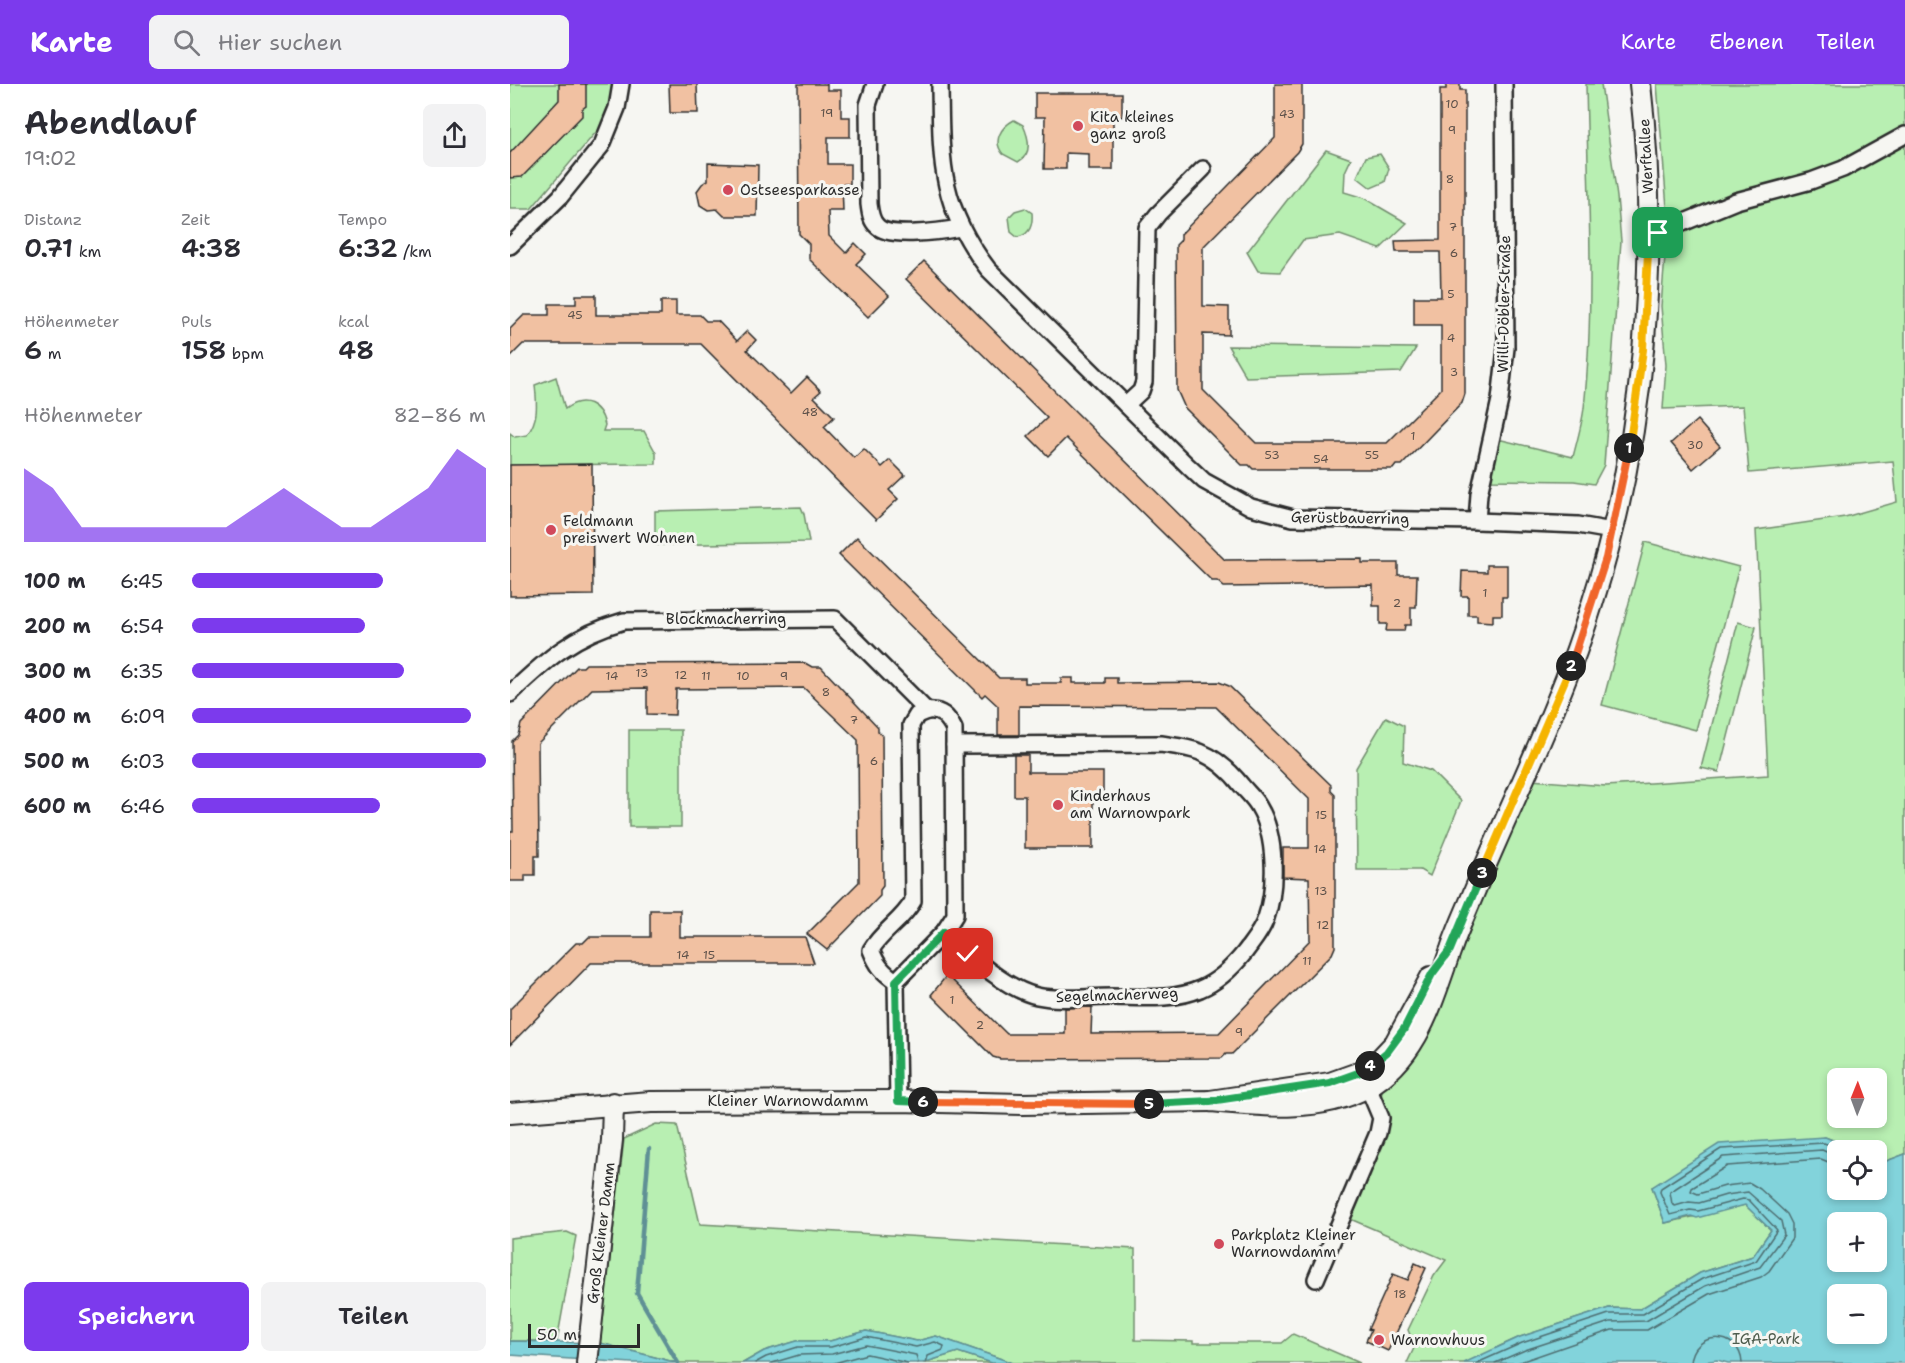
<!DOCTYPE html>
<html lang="de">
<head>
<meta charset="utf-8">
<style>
  body { margin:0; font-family:"Shantell Sans",sans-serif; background:#f2f2f3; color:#2b2b33; height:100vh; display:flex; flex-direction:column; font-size:22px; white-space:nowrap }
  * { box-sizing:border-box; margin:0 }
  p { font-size:20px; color:#7c7c81 }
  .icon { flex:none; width:33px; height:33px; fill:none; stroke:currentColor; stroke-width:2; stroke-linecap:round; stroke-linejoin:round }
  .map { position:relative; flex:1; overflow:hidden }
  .details { display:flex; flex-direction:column; background:#fff; width:510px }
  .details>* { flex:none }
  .needle { width:39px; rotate:1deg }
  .controls { position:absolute; left:1317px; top:984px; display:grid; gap:12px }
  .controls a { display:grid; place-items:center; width:60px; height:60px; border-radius:9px; background:#fff; box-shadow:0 3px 9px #0003; font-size:30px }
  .scale { position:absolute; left:18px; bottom:15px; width:112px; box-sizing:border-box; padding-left:6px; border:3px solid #2b2b2b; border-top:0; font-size:16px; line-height:21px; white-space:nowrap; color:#2b2b2b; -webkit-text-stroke:4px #f6f6f2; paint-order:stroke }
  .pin { position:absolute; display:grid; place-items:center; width:51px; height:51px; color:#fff; margin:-26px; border-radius:12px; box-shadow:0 3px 9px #0006 }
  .km { position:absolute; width:30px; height:30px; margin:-15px; border-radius:50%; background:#222; color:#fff; font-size:16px; line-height:30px; text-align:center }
  .round { display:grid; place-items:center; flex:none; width:63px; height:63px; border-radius:9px; background:#f2f2f3 }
  .headline { display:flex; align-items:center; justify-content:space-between; height:102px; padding:0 24px }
  h1 { font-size:33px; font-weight:600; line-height:45px }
  .stats { display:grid; grid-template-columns:repeat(3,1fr); gap:9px; height:102px; padding:6px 24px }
  .stats div { display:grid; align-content:center }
  .stats b { font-size:26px; font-weight:600 }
  .stats small { font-size:16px; font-weight:400 }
  .stats p { font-size:16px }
  .chart { height:168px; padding:12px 24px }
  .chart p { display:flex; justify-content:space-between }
  .chart svg { width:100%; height:108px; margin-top:6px; fill:#7c3aed; opacity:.7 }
  .action { display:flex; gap:12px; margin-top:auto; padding:12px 24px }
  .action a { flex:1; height:69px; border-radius:9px; background:#7c3aed; color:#fff; font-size:24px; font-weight:600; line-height:69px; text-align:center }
  .action a+a { background:#f2f2f3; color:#2b2b33 }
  ul { padding:0 24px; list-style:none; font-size:20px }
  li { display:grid; grid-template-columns:96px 72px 1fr; align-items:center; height:45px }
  li i { height:15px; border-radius:8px; background:#7c3aed }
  header { display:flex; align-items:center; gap:36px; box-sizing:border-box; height:84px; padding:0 30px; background:#7c3aed; color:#fff }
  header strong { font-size:28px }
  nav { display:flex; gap:33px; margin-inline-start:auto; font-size:21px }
  .search { width:420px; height:54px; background:#f2f2f3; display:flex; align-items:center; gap:15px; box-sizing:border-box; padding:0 21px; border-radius:9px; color:#7c7c81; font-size:22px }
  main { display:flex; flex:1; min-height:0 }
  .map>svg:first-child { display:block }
</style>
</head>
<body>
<header>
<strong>Karte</strong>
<div class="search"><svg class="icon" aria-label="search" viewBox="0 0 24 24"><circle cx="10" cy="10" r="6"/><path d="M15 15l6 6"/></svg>Hier suchen</div>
<nav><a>Karte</a><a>Ebenen</a><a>Teilen</a></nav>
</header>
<main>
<section class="details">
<div class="headline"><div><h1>Abendlauf</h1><p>19:02</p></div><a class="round"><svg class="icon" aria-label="share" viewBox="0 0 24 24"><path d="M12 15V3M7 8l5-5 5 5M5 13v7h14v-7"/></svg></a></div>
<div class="stats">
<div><p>Distanz</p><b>0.71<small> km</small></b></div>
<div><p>Zeit</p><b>4:38</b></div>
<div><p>Tempo</p><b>6:32<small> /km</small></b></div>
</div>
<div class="stats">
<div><p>Höhenmeter</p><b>6<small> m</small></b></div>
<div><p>Puls</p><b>158<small> bpm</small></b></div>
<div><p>kcal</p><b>48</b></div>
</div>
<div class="chart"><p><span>Höhenmeter</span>82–86 m</p>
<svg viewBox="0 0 160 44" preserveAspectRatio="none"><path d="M0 44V14L10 22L20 38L30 38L40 38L50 38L60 38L70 38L80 30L90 22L100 30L110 38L120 38L130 30L140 22L150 6L160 14V44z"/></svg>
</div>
<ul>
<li><b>100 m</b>6:45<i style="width:65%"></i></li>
<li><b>200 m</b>6:54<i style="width:59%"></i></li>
<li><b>300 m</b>6:35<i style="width:72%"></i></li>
<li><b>400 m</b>6:09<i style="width:95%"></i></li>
<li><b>500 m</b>6:03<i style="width:100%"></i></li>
<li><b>600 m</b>6:46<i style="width:64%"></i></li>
</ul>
<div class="action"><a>Speichern</a><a>Teilen</a></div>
</section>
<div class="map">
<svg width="1395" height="1279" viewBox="0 0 1395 1279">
  <rect width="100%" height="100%" fill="#f6f6f2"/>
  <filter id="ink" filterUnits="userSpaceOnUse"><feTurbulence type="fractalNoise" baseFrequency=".0167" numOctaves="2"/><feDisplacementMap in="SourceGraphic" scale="12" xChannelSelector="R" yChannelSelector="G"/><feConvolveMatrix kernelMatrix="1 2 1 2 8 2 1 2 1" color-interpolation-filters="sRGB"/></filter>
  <g filter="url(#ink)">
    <g fill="#b8efb2" stroke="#728d6e" stroke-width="1.5" fill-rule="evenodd">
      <path d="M0 0H111L98 52 86 48 21 125H0Z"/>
      <path d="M1076 0H1091L1107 113 1111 157 1094 381 1084 400 1064 397 973 396 981 358 992 356 1063 373C1067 357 1072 340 1074 324 1085 219 1078 106 1076 0Z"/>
      <path d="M1147 0H1395V1070L1374 1078 1367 1075 1366 1066H1348L1315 1053 1142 1103 1155 1139 1235 1121 1261 1146 1243 1172 1190 1189 1130 1225 1099 1224 1010 1253 988 1263 992 1279H897L905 1262 898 1246 924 1192 936 1176 838 1134 878 1040 871 1013 873 1002 922 933 1021 696 1096 702 1258 691 1246 446 1335 433 1387 418 1383 377 1239 389 1233 322 1153 325 1156 281 1151 222 1158 136ZM1328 994H1366V1034H1328Z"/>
      <path d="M504 36 513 41C519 54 523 70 508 78L493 70C482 57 491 43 504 36Z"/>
      <path d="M816 66 841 75 835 88 834 108 854 114 897 139 870 165 830 151 793 156 770 188 748 187 737 168Z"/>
      <path d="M870 70 879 84 875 98 861 104 847 93 856 73Z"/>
      <path d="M515 124 522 129C523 141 520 151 507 153L501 148 499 133 505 127Z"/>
      <path d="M718 262 906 264 891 288 736 293Z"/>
      <path d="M46 293 55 325C73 311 90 319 95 341L93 347H134L146 369V380L0 381V349L5 353 17 351C29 335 27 320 25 301Z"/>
      <path d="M291 423 294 430 299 458 145 461V427Z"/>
      <path d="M1135 458 1229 483 1186 646 1092 621Z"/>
      <path d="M1228 538 1246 543 1209 688 1191 684Z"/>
      <path d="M876 633 894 642 893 678 921 687 951 717 920 792 910 786H847L846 684Z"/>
      <rect x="119" y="646" width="52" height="97"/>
      <path d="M146 1040 167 1041 190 1140 625 1165V1256L683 1257V1259H772L783 1250 850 1279H503L426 1252 407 1257 356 1247 320 1257H287L254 1267 233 1279H168L90 1259 114 1055Z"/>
      <path d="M57 1148 66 1152 47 1257H0V1154Z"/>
      <path d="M448 1268 482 1279H413Z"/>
    </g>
    <g fill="#82d3db" stroke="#5f9095" stroke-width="1.5" fill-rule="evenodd">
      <path d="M1315 1053 1348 1066H1328V1106H1366L1367 1075 1374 1078 1395 1070V1279H1218L1207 1276 1186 1279H954L1010 1253 1099 1224 1130 1225 1190 1189 1243 1172 1261 1146 1235 1121 1187 1134 1181 1132 1155 1139 1142 1103 1209 1060ZM1328 1138H1366V1178H1328ZM1328 1210H1366V1250H1328Z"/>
      <path d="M356 1247 407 1257 426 1252 503 1279H482L448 1268 413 1279H233L254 1267 287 1257H320Z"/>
      <path d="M0 1257 90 1259 168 1279H122L0 1271Z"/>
    </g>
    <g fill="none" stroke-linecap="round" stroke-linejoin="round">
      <g stroke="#4e6e71" stroke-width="1.5">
        <path d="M245 1279 256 1273 288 1263H321L356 1253 406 1263 425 1258 434 1262 433 1266 418 1272 416 1279"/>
        <path d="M262 1279 289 1271 322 1270 356 1261 406 1271 408 1279"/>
        <path d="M324 1279 357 1270 398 1279"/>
        <path d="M967 1279 1012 1259 1099 1230H1133L1192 1195 1246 1177 1267 1146 1239 1116 1233 1115 1188 1127 1180 1126 1160 1131 1150 1108 1151 1104 1211 1065 1314 1059 1332 1066"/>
        <path d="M985 1279 1015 1266 1100 1238 1136 1237 1195 1202 1250 1183 1274 1151 1271 1137 1238 1108 1216 1111 1189 1119 1179 1118 1165 1122 1162 1120 1160 1108 1213 1073 1312 1066 1328 1073"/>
        <path d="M1007 1279 1102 1246H1137L1199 1210 1251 1193 1259 1187 1282 1154V1140L1277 1130 1250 1105 1240 1099 1215 1102 1188 1110 1181 1107 1182 1104 1217 1082 1311 1075 1328 1082"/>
        <path d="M1181 1279C1183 1246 1230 1246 1232 1279"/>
      </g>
      <path stroke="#5f9095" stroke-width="4.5" d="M139 1065 127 1209 168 1279"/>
    </g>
    <g fill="#f1c1a2" stroke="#2b2b2b" stroke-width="1.5">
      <path d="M49 0H76V22L72 25V32L12 93 0 94V69L49 16Z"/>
      <path d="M159 0H187L188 29H160Z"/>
      <path d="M288 0H317V6H331V33H340V53H318V80H340V100H332L333 127H318L319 152 336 169 345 159 356 170 346 180 379 212 358 233 299 175V160L289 150Z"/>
      <path d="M765 0H792V60L787 68 693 163V222L719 223V251L693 250V306L746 359H877L931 305V241H904V213H931L930 168H886L885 157 930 156V5H936V0H950V6H955V310L952 319 892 381H886L883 385H743L739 381H732L675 324 667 306 666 161 671 156V150L765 54Z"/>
      <path d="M525 9H612V33H603V86H579V70L556 69V85H534L535 33H525Z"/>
      <path d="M198 79 248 81 247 132H214L207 125 198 126 190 121 187 107 192 100 198 96Z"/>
      <path d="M414 177 715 476 852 475V479H888V491H907L906 523H901V541H895L894 547H876L877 540H870V522H863V501L714 503 707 497H702L556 354 538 372 518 352 537 334 396 195Z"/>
      <path d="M66 211H86V231H151V217H166V231H190L196 237H208L227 257 237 247 246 256 237 266 281 309 297 293 311 307 304 313 324 333 314 343 344 374 354 365 372 383 380 376 395 391 379 406 388 415 366 436 191 260H13L0 273V245L14 231H39V220H66Z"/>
      <path d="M1187 336 1210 362 1183 385 1161 359Z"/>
      <path d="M82 380 83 511 0 512V381Z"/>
      <path d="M347 453 489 594H515V599H551V594H563V599H595V594H607V599L709 598 719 602 821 701V707L825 711V863L822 870 722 970H716L712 974 490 975 483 973 421 911 437 891 497 950H555V924L582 923 581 950 709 949 800 856 799 794 773 793V764H799V715L706 623 509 622V651H488V622L475 610 472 613 329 471Z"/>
      <path d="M977 481H997V513H992V531H983V538L967 537V531H958V512H951L952 487 977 488Z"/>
      <path d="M295 579 302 583H311L368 643V647L372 652 373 802 370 806V812L317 866 297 850 349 798 348 656 294 604 166 605 165 631 137 630V604L82 605 28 659 29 772H25V791H15V797H0V747H3L2 657 8 651 11 640 67 583H73L76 580Z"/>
      <path d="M504 671H518V688H593V712H583V764H515V712H504Z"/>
      <path d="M140 826H170V853H295L304 879H81L0 961V925L66 859H73L79 853H140Z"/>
      <path d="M905 1179 916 1184 878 1267 856 1257 861 1246 858 1245 883 1190 898 1196Z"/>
    </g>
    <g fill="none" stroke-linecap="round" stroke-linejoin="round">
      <g stroke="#2b2b2b" stroke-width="20">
        <g id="minor">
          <path d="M365 0 358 21 359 120C360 128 361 137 367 142 378 155 433 147 450 144"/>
          <path d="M430 0C431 77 429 121 478 185L678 382 694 397 741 423 783 434 967 437 1068 441 1102 447"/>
          <path d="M1139 149H1148L1226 117 1301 97 1333 85 1395 51"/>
          <path d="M0 162 50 113 92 61 107 24 111 0"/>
          <path d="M616 321 631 307 634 298 637 144 648 130 693 85"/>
          <path d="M967 437 969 410 990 316 996 264 994 0"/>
          <path d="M0 610C37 575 63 551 114 537L325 535 417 627C431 625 438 633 444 645L445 831 434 848 386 897 388 1017"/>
          <path d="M434 848C458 870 495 905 527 912 550 917 576 913 600 913 628 913 663 917 690 905 707 898 723 883 735 868 743 857 752 847 756 834 767 803 766 751 749 723 745 715 738 709 732 702 721 688 707 675 690 668 677 663 664 662 651 660L444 661"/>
          <path d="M386 897C372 888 367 881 361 866 372 847 393 836 403 817L401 641 407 631 417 627"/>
          <path d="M806 1195 868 1049 871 1034 858 1003"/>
        </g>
      </g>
      <g stroke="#2b2b2b" stroke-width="24">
        <g id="tertiary">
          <path d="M700 1017C750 1022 811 1029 857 1003 909 973 922 917 941 865 947 847 955 830 962 813 1003 715 1052 619 1083 517 1135 352 1150 172 1130 0"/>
          <path d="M0 1029 141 1018 388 1017 512 1020 700 1017 820 999 848 989 869 976 885 959 921 893"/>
          <path d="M77 1279 102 1056 103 1019"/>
        </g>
      </g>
      <use href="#minor" stroke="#f6f6f2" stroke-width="15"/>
      <use href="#tertiary" stroke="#f6f6f2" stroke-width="20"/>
    </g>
  </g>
  <g fill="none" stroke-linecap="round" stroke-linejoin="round" filter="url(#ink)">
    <g stroke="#fff" stroke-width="12">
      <path id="split-1" d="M1119 364 1133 266 1139 149H1148"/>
    </g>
    <g stroke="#fff" stroke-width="12">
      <path id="split-2" d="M1061 582 1096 474 1119 364"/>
    </g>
    <g stroke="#fff" stroke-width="12">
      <path id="split-3" d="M972 789 1061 582"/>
    </g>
    <g stroke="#fff" stroke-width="12">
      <path id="split-4" d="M860 982 877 968 894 945 922 890 940 866 972 789"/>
    </g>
    <g stroke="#fff" stroke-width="12">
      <path id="split-5" d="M639 1020 700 1017 820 999 848 989 860 982"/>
    </g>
    <g stroke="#fff" stroke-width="12">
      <path id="split-6" d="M413 1018 639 1020"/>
    </g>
    <g stroke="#fff" stroke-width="12">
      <path id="split-7" d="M413 1018 388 1017 386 897 434 848 458 870"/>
    </g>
    <use href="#split-1" stroke="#f5b400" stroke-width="8"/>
    <use href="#split-2" stroke="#f0652b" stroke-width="8"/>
    <use href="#split-3" stroke="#f5b400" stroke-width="8"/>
    <use href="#split-4" stroke="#22a559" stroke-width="8"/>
    <use href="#split-5" stroke="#22a559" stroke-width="8"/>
    <use href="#split-6" stroke="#f0652b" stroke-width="8"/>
    <use href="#split-7" stroke="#22a559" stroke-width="8"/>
  </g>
  <g fill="#d1495b" stroke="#f6f6f2" stroke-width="2">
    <circle cx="568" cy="42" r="6"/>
    <circle cx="218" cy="106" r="6"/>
    <circle cx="41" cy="446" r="6"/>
    <circle cx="548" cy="721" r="6"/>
    <circle cx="709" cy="1160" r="6"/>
    <circle cx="869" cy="1256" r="6"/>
  </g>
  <g text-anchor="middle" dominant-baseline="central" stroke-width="6" stroke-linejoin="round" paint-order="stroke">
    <g font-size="12" fill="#5c5049">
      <text x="942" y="20">10</text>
      <text x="317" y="29">19</text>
      <text x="777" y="30">43</text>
      <text x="942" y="46">9</text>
      <text x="940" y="95">8</text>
      <text x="943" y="143">7</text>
      <text x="944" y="169">6</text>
      <text x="941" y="210">5</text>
      <text x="65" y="231">45</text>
      <text x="941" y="254">4</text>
      <text x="944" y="288">3</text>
      <text x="300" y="328">48</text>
      <text x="903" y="352">1</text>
      <text x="1185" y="361">30</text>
      <text x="762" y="371">53</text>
      <text x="862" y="371">55</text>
      <text x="811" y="375">54</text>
      <text x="975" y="509">1</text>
      <text x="887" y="519">2</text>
      <text x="132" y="589">13</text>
      <text x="171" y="591">12</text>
      <text x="102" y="592">14</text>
      <text x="196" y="592">11</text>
      <text x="233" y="592">10</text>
      <text x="274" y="592">9</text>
      <text x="316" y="608">8</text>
      <text x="344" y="636">7</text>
      <text x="364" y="677">6</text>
      <text x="811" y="731">15</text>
      <text x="810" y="765">14</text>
      <text x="811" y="807">13</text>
      <text x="813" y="841">12</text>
      <text x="173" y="871">14</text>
      <text x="199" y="871">15</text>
      <text x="797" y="877">11</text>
      <text x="442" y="916">1</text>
      <text x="470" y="941">2</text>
      <text x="729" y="948">9</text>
      <text x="890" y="1210">18</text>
    </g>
    <g font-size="15" fill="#2b2b2b" stroke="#f6f6f2" text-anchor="start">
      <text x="580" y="33">Kita kleines<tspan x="580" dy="17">ganz groß</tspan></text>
      <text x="230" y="106">Ostseesparkasse</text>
      <text x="53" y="437">Feldmann<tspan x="53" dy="17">preiswert Wohnen</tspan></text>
      <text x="560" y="712">Kinderhaus<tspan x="560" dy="17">am Warnowpark</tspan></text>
      <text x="721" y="1151">Parkplatz Kleiner<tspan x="721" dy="17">Warnowdamm</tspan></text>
      <text x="881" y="1256">Warnowhuus</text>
    </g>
    <g font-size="15" fill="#2b2b2b" stroke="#f6f6f2">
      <text transform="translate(1136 72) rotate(-93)">Werftallee</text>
      <text transform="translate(994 220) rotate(-89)">Willi-Döbler-Straße</text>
      <text transform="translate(840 434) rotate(1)">Gerüstbauerring</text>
      <text x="216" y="535">Blockmacherring</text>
      <text transform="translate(607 911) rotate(-2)">Segelmacherweg</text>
      <text x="278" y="1017">Kleiner Warnowdamm</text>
      <text transform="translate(91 1149) rotate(-83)">Groß Kleiner Damm</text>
    </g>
    <g font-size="15" fill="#4e5c4d" stroke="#f6f6f2">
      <text x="1256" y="1255">IGA-Park</text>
    </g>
  </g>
</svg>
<div class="controls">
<a><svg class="needle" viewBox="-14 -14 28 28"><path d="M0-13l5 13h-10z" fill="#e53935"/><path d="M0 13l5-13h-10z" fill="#7c7c81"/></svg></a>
<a><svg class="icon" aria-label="locate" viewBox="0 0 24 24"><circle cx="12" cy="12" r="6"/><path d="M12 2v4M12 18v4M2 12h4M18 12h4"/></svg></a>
<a>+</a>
<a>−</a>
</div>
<div class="scale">50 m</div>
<div class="pin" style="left:1148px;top:149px;background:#1e9e55"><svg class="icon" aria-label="arrive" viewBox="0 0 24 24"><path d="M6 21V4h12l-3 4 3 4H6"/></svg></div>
<div class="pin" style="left:458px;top:870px;background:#d93025"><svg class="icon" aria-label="check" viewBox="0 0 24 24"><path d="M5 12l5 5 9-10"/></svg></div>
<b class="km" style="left:1119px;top:364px">1</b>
<b class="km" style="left:1061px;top:582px">2</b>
<b class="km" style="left:972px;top:789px">3</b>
<b class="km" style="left:860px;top:982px">4</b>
<b class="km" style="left:639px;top:1020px">5</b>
<b class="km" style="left:413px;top:1018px">6</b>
</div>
</main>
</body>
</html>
